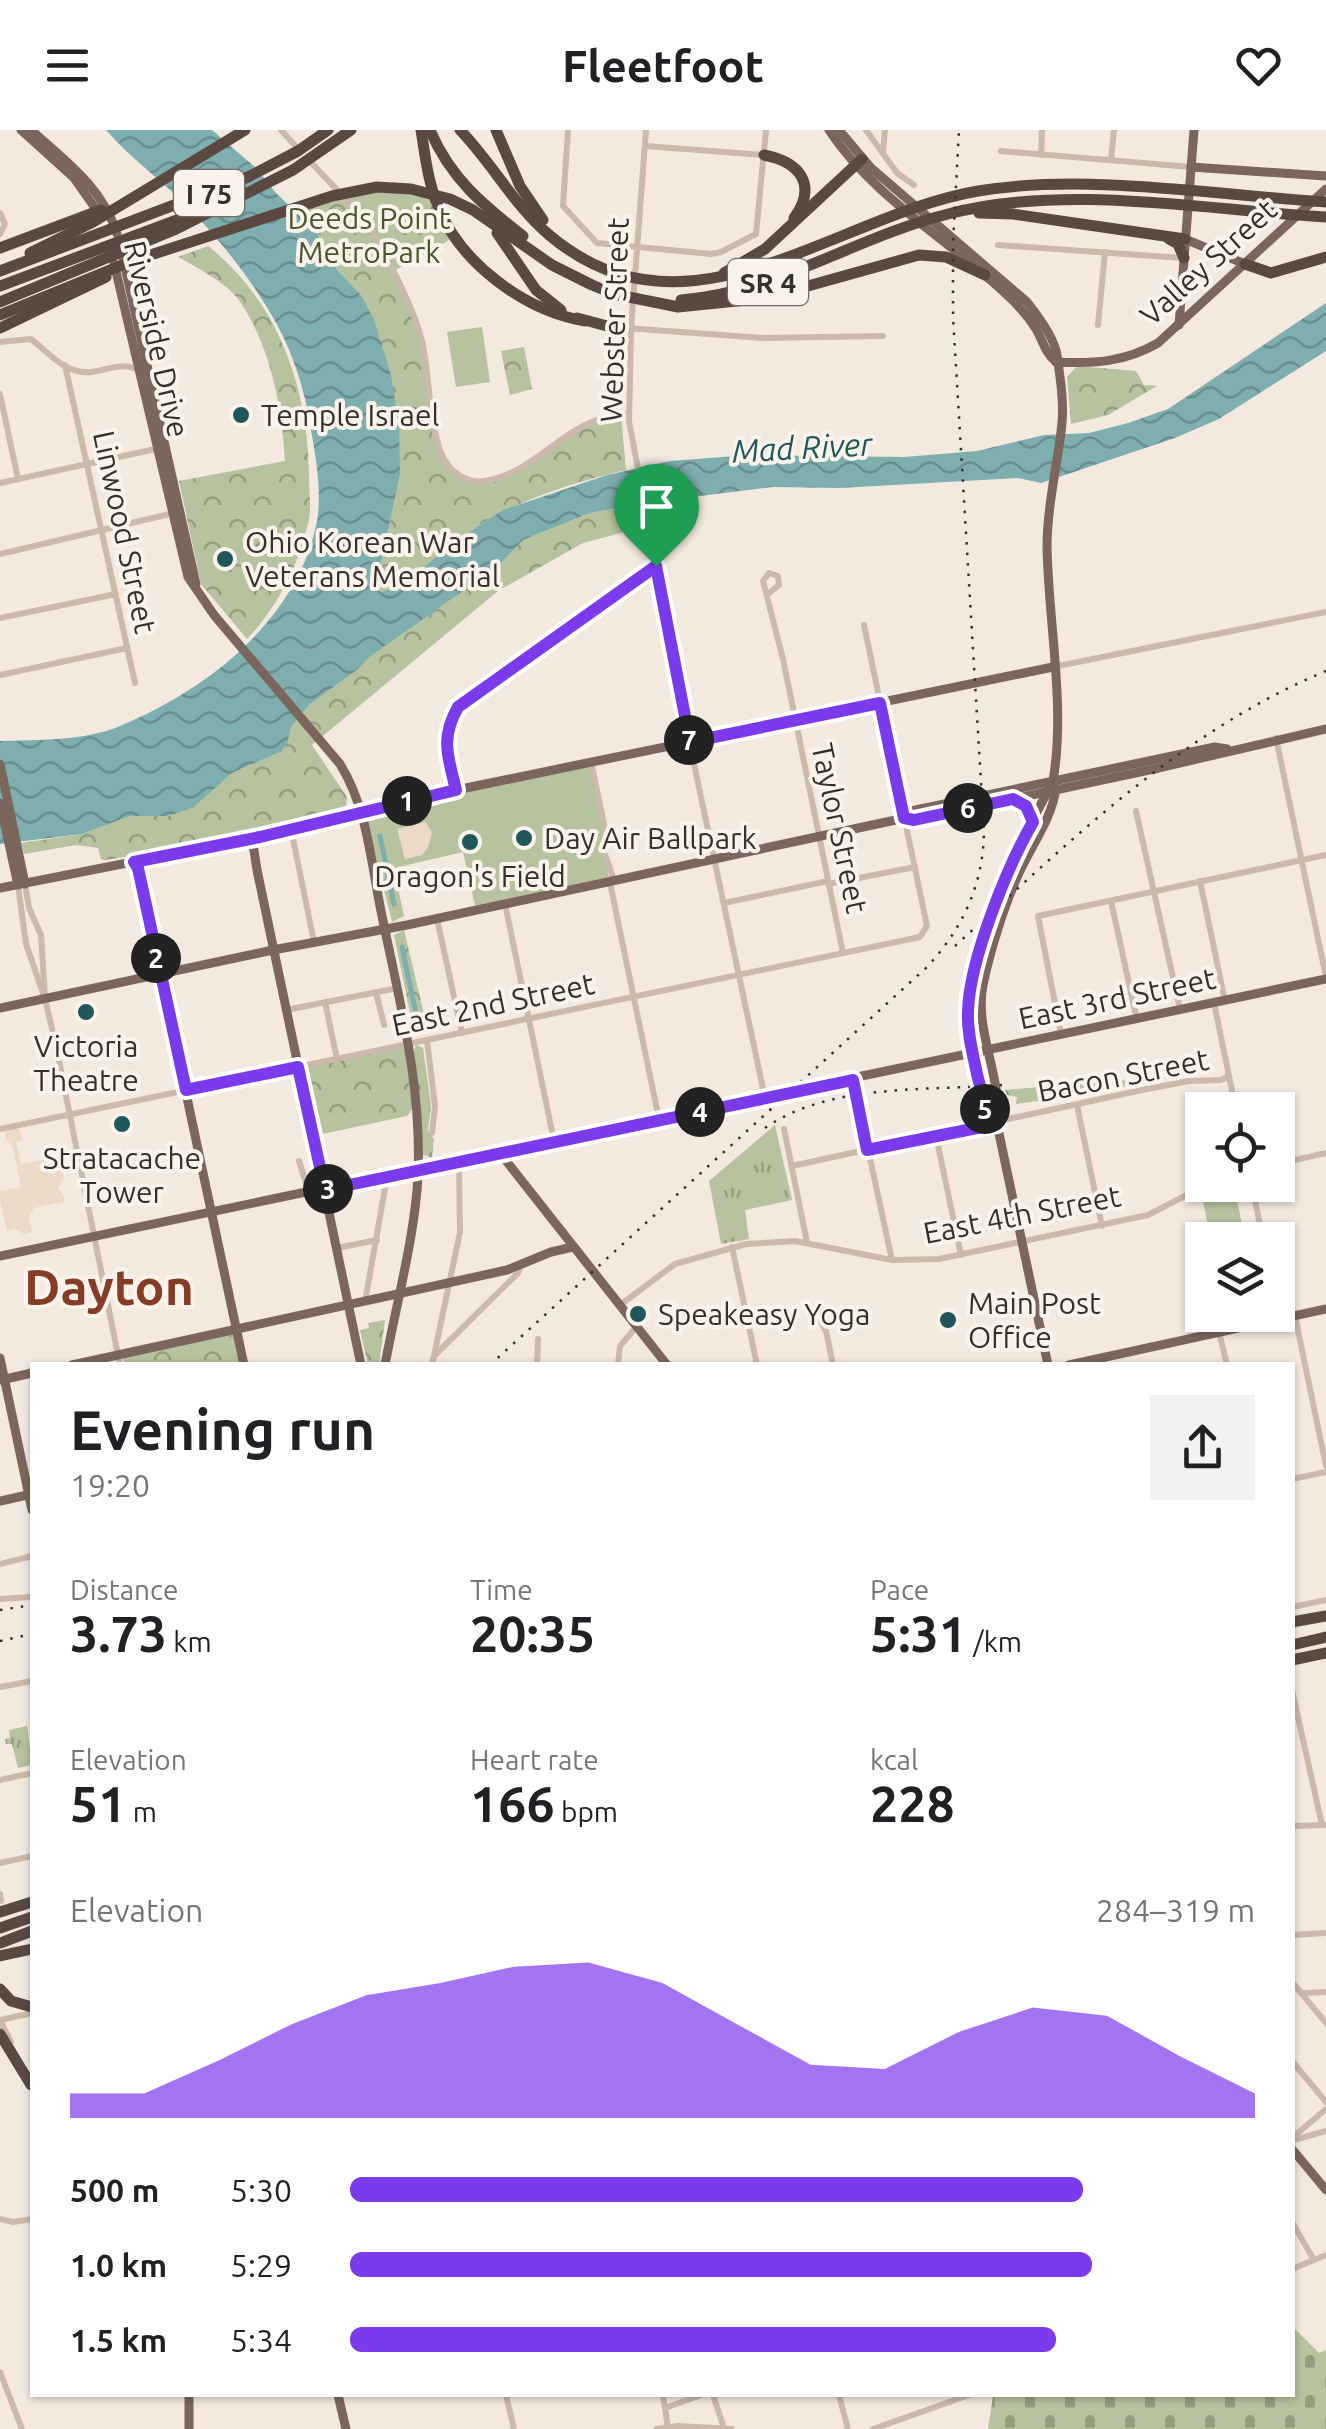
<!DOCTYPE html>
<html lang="en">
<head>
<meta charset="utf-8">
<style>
  body { margin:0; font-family:Ubuntu,sans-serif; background:#f2f2f2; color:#202124; height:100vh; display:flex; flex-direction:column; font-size:38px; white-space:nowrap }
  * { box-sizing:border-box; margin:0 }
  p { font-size:32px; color:#757577 }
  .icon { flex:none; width:55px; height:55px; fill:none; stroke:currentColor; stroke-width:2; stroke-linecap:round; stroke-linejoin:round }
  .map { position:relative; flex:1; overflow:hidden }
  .side { position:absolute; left:30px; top:1232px; width:1265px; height:1035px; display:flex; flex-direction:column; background:#fff; border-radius:0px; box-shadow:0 2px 8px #0004 }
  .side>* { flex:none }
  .tools { position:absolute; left:1185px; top:962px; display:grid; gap:20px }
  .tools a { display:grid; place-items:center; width:110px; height:110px; border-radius:0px; background:#fff; box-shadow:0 2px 8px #0004; font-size:50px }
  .pin { position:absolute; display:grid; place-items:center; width:85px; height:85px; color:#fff; margin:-102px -42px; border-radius:50% 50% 50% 0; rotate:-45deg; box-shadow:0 0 10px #0007 }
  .pin .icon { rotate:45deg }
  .km { position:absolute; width:50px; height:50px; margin:-25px; border-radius:50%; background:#222; color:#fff; font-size:28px; line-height:50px; text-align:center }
  .round { display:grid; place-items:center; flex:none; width:105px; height:105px; border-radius:0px; background:#f2f2f2 }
  .headline { display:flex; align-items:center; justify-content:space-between; height:170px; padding:0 40px }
  h1 { font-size:55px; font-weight:600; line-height:75px }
  .stats { display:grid; grid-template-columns:repeat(3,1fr); gap:15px; height:170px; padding:10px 40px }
  .stats div { display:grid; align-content:center }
  .stats b { font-size:50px; font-weight:600 }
  .stats small { font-size:28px; font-weight:400 }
  .stats p { font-size:28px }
  .chart { height:280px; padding:20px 40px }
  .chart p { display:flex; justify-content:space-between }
  .chart svg { width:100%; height:180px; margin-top:10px; fill:#7c3aed; opacity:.7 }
  ul { padding:0 40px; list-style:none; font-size:32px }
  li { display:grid; grid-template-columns:160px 120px 1fr; align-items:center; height:75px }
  li i { height:25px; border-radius:12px; background:#7c3aed }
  header { display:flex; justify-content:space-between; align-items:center; height:130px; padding:0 40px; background:#fff; font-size:45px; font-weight:600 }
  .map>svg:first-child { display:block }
</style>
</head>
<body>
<header><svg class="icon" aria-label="menu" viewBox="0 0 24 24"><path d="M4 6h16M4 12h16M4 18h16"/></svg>Fleetfoot<svg class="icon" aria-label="heart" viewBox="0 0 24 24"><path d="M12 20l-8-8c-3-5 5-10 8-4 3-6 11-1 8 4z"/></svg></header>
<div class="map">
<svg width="1326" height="2299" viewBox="0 0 1326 2299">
  <defs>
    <pattern id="grass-tufts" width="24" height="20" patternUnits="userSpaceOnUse" patternTransform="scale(2.5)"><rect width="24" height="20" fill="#b7c29f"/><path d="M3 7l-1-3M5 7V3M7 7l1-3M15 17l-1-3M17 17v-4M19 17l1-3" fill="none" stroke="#969e82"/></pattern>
    <pattern id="forest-firs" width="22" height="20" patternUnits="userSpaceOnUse" patternTransform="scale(2.5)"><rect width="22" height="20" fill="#b7c29f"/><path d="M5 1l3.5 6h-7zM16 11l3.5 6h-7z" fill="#969e82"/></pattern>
    <pattern id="cemetery-stones" width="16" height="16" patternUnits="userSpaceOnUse" patternTransform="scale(2.5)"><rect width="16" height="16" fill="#b7c29f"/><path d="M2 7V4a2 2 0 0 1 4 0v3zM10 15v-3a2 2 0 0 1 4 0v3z" fill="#969e82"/></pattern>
    <pattern id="park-crowns" width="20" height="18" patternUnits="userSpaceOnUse" patternTransform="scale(2.5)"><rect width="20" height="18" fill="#b7c29f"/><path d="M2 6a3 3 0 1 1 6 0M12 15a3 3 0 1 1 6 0" fill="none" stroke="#969e82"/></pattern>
    <pattern id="water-waves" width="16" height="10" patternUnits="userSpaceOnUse" patternTransform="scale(2.5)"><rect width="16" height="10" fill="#7faeaf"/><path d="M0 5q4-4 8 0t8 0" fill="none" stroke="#698e8f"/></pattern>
  </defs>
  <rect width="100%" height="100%" fill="#f3e9df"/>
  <g fill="url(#grass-tufts)">
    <path d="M775 995 792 1070 745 1080 749 1109 721 1114 709 1051Z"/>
    <path d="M27 1596 32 1635 18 1638 12 1614H6L5 1609 10 1608 9 1600Z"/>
  </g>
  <path fill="url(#forest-firs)" d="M1167 947 1100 962 1016 974 1017 967 1007 965 1005 960Z"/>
  <path fill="url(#cemetery-stones)" d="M1293 2197 1319 2223 1326 2220V2299H988L993 2266 997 2265H1292Z"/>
  <g fill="url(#park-crowns)">
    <path d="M378 57 435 64 455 107 392 142 418 198 440 319 453 342 484 352 517 338 586 292 621 284 626 340C565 354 499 376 450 416 431 431 407 461 381 462L376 457 400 345 361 165 338 141 316 101 295 78Z"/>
    <path d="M208 116C279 172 309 260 309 348 309 363 312 380 308 394 298 436 277 478 247 509L201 454 179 351 285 331C282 277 271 219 241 173 229 154 198 138 178 127Z"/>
    <path d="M524 217 532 259 510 265 501 221Z"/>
    <path d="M1077 236 1136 241 1144 255 1157 256 1108 285 1071 294 1067 247Z"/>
    <path d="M636 375V399L583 413 498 461 312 615 347 667 346 676 341 681 194 716 105 730 101 729 98 718 76 715 24 724 21 713 82 704 130 686H168L193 678 232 643 278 623 287 614 291 597 309 575 358 539 367 528 497 437 523 410 590 383Z"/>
    <path d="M381 682 404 786 392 792 378 735Z"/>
    <path d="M404 800 428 901 419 906 414 902 394 805Z"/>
    <path d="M410 914 416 974 407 986 313 1006 298 937Z"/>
    <path d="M416 915 423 918 431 975 428 1001 434 1009 432 1028 422 1024 414 920Z"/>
    <path d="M385 1190 379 1235H368L360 1200 369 1198 368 1193Z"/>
    <path d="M237 1201 244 1235H126L120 1225Z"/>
  </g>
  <g fill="#b7c29f">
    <path d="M482 197 490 252 456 257 447 202Z"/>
    <path d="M591 631 605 699 604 722 610 753 476 780 463 722 373 743 360 682Z"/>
    <path d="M1236 1064 1245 1110H1211L1203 1071Z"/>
  </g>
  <g fill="#eadac7">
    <path d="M426 692 432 703 428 717 422 725 405 729 397 699Z"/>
    <path d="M18 995 23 1010 16 1012 21 1034 61 1026 64 1049 58 1057 66 1071 34 1078 29 1086 32 1102 24 1104 16 1099 7 1101 0 1070V1061L21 1057 12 1015 6 1010 4 999Z"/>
  </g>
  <path fill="url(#water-waves)" d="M106 0H212L256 38 275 62 316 101 338 141 361 165 374 190 391 245 399 295 400 345 376 457 381 462 401 456 458 409 503 380 607 345 670 331 748 325 904 327 977 321 1044 305 1089 303 1128 293 1168 279 1326 173V221L1219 289 1175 308 1041 353 1018 348 840 358 772 357 652 372 590 383 523 410 497 437 368 528 358 539 309 575 291 597 287 615 278 623 232 643 193 678 168 686H130L82 704 0 714V611C39 610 84 611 120 596 209 559 298 489 317 391 322 363 316 328 311 300 305 258 291 216 268 179 247 144 217 107 189 78 162 50 132 30 106 0Z"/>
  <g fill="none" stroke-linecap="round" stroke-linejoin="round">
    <g stroke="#7faeaf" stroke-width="5">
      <path d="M380 706 394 774"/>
      <path d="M402 817 417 888"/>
    </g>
    <g stroke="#cbb9ab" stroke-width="6">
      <path d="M281 0 300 21"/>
      <path d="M568 0 563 76 597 113 711 124 721 122 756 104 766 0"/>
      <path d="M646 0 631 199 629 291 691 620 765 968"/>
      <path d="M866 0 897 43 914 55"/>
      <path d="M645 16 764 25"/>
      <path d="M1001 21 1191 37"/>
      <path d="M883 23 885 0"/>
      <path d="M1041 25 1042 0"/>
      <path d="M309 30C326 49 345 67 361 87 382 114 414 178 422 211 430 247 428 290 442 325 449 341 466 354 484 351 540 343 565 286 628 284"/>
      <path d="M1111 30 1114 0"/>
      <path d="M0 83 5 94 0 104"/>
      <path d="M998 115 1182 128"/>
      <path d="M1098 195 1105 122"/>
      <path d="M612 197 763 208 883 206"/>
      <path d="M0 212 31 209C44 219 60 237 77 241 99 247 120 228 139 241"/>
      <path d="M65 235 135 553"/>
      <path d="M0 264 18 349"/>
      <path d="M0 353 160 318"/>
      <path d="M0 424 174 383"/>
      <path d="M768 464 779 455 778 446 769 443 763 451 783 529 843 823"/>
      <path d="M0 488 116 464"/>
      <path d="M1053 537 1326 482"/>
      <path d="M0 545 127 518"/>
      <path d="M1276 608 1326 847"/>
      <path d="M591 631 605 699 604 722 614 750"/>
      <path d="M456 660C449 628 441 606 459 577L656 435"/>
      <path d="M1136 681 1180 879"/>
      <path d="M291 699 314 812"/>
      <path d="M1200 751 1225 871"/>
      <path d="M610 753 659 989"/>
      <path d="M25 754 29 778 41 805 45 867"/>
      <path d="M828 754 915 737"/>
      <path d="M18 755 26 814 45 869 55 911 120 1235"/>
      <path d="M1111 771 1137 890"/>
      <path d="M724 773 828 751"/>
      <path d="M505 774 554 1011"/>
      <path d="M437 789 462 903"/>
      <path d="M376 862 384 895"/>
      <path d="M325 872 337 929"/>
      <path d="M1214 873 1236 980"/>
      <path d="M286 880 398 858"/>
      <path d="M1061 904 1038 786 1326 725"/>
      <path d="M427 910 435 976 432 1003"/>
      <path d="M853 950 892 1130"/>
      <path d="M1077 975 1102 1096"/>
      <path d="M0 999 920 807 927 796 864 495"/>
      <path d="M784 999 807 1112"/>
      <path d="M936 1006 961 1125"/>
      <path d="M299 1031 309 1062"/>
      <path d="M1278 1034 1326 1023"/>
      <path d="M792 1036 1142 960 1189 951 1221 950 1229 946"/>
      <path d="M1252 1055 1263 1110"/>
      <path d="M732 1117 757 1235"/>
      <path d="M337 1118 377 1110"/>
      <path d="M365 1172 387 1047"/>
      <path d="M620 1175 675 1134 746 1114 795 1111 892 1130 939 1129 1148 1085 1206 1055"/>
      <path d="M1295 1186 1326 1336"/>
      <path d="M820 1190 826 1201 833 1235"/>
      <path d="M1219 1202 1227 1235"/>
      <path d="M435 1225 518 1143 521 1135"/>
      <path d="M432 1235 460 1102 459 1031"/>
      <path d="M537 1235 538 1209"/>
      <path d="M618 1235 620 1216 636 1197"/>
      <path d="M1292 1349 1326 1342"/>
      <path d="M0 1434 32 1426"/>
      <path d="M0 1469 32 1467"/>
      <path d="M1292 1477 1326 1470"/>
      <path d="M0 1557 32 1551"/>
      <path d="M1292 1560 1322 1695"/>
      <path d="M0 1650 32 1643"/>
      <path d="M1292 1696 1325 1695"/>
      <path d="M0 1733 32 1726"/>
      <path d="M0 1764 1 1771"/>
      <path d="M1292 1805 1326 1803"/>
      <path d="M1292 1852 1326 1893"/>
      <path d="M1303 1863 1326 1862"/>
      <path d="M0 1890 11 1912"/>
      <path d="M0 1890 32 1883"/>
      <path d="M1292 1931 1326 1972"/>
      <path d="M1292 2008 1326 1979"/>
      <path d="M1294 2010 1326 2001"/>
      <path d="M0 2089 13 2092 32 2089"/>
      <path d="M1292 2092 1314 2130"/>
      <path d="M1292 2139 1326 2125"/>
      <path d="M0 2242 22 2299"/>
      <path d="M506 2265 514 2299"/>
      <path d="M663 2265 668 2298"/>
      <path d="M713 2265 724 2298"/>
      <path d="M839 2265 848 2299"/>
      <path d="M665 2278 701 2265"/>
      <path d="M656 2299 678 2296 732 2299"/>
      <path d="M873 2299 969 2265"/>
    </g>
    <g stroke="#7a665c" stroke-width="9">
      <path d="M21 0 74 48 100 85"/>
      <path d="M31 0C66 31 103 58 117 104"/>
      <path d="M829 0C873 67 948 109 1006 164 1017 174 1028 186 1036 199 1043 211 1045 223 1056 232"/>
      <path d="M839 0 871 38 1027 172C1039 187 1054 207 1057 225 1060 247 1064 271 1062 293 1058 334 1047 374 1047 415 1048 491 1066 576 1053 651L1011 732 969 865 971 913 985 979 997 994"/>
      <path d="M1191 37 1326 46"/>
      <path d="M1185 109 1245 134"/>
      <path d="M123 128 196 454"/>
      <path d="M114 133 188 447 214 485 340 634C367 677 371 732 381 781 399 870 422 953 418 1046 415 1106 396 1175 385 1235"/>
      <path d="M1179 195 1194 0"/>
      <path d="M1056 232C1094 234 1125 232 1158 213L1326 59"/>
      <path d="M0 634 25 754"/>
      <path d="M0 673 18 755"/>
      <path d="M905 688 911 681 1215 617 1227 619"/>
      <path d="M259 707 253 714 257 740 361 1235"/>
      <path d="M134 732 138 738 244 1235"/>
      <path d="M0 758 259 707 456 660 1053 537"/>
      <path d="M0 878 273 820 407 795 905 688 914 690 1154 639 1326 599"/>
      <path d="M500 1023 667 1235"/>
      <path d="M0 1126 1326 849"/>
      <path d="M0 1228 32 1380"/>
      <path d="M72 1235 507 1140 551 1122 573 1117"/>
      <path d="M1048 1235 997 994C1003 947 974 902 983 855 990 821 1004 776 1019 743 1031 716 1052 689 1056 658"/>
      <path d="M1069 1235 1326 1179"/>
      <path d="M1 1250 32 1243"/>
      <path d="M0 1371 32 1364"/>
      <path d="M1292 2019 1326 2060"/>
      <path d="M189 2265V2299"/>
      <path d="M338 2265 346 2299"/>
    </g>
    <g stroke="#594941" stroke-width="11">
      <path d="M421 0C425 25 428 52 438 76 460 133 525 181 585 191"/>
      <path d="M430 0C450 48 483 75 523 106"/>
      <path d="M460 0C492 33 514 75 548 104 687 223 835 85 978 61 1087 43 1215 65 1326 72"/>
      <path d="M496 0 520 56 543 90"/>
      <path d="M764 25C800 32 818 55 794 88"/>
      <path d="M979 83 1013 84 1185 109"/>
      <path d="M497 103 536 160 561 180"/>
      <path d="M1169 109 1178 114 1184 128"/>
      <path d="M0 118 101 80"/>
      <path d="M30 123 93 92 245 0"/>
      <path d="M1245 134 1271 143 1326 127"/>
      <path d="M0 141 248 47 298 21 328 0"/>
      <path d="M724 143 765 119 862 29"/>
      <path d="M0 156 185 87"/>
      <path d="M681 170C777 162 856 107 948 84 1067 53 1204 80 1326 87"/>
      <path d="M0 172 174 100 293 40 351 0"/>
      <path d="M0 185 132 131 332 66 377 57 411 59 450 69 473 80 552 135 592 155 614 164 678 177 765 168 919 125 946 127 985 145"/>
      <path d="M577 188 611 197"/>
      <path d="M0 198 106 147"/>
      <path d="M1292 1492 1326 1486"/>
      <path d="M1292 1515 1326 1507"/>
      <path d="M1292 1530 1326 1523"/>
      <path d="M0 1782 32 1772"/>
      <path d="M0 1798 32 1787"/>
      <path d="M0 1813 32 1801"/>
      <path d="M0 1826 32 1819"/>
      <path d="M0 1859 11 1871 32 1877"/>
      <path d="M0 1904 31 1955"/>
    </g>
    <g stroke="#392f2a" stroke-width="2.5" stroke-dasharray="2.5 8" stroke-linecap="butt">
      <path d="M955 816C1070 711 1180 602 1326 541"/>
      <path d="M765 998C829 953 927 961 1003 955"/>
      <path d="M490 1235 927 837C963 798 983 755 984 702L953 187V113L959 0"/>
      <path d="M0 1480 32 1475"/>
      <path d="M0 1511 32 1504"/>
    </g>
  </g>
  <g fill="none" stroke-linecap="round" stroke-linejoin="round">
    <g stroke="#fff" stroke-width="20">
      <path id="route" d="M656 436 690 612 880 573 904 688 914 690 1013 669 1026 676 1033 692C1007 737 969 831 968 882 967 903 973 924 977 944 982 964 984 978 997 994L867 1020 853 950 325 1060 298 937 186 960 138 738 134 732 260 707 456 660C448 626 440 609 458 577Z"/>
    </g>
    <use href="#route" stroke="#7c3aed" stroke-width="12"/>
  </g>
  <g fill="#20575a" stroke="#faf3ec" stroke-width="4">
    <circle cx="241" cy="285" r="10"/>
    <circle cx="225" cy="429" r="10"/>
    <circle cx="524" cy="708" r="10"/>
    <circle cx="470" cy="712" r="10"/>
    <circle cx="86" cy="882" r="10"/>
    <circle cx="122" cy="994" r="10"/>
    <circle cx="638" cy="1184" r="10"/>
    <circle cx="948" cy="1190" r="10"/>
  </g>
  <g text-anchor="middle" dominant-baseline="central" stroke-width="8" stroke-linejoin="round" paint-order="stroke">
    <g fill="#faf3ec" stroke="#736a64" stroke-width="2.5">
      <rect x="174" y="40" width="70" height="46" rx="8"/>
      <rect x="728" y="129" width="80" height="46" rx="8"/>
    </g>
    <g font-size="28" font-weight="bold" fill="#392f2a">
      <text x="209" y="63">I 75</text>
      <text x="768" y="152">SR 4</text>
    </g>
    <g font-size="30" fill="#48572e" stroke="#faf3ec">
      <text x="369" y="88">Deeds Point<tspan x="369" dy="34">MetroPark</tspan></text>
    </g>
    <g font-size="30" fill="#392f2a" stroke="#faf3ec">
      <text transform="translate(1208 132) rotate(-42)">Valley Street</text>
      <text transform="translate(614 190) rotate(-88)">Webster Street</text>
      <text transform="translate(157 209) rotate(77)">Riverside Drive</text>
      <text transform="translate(125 402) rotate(78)">Linwood Street</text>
      <text transform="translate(840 698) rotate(78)">Taylor Street</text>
      <text transform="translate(1117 868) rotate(-12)">East 3rd Street</text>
      <text transform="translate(493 874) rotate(-12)">East 2nd Street</text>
      <text transform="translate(1123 945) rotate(-11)">Bacon Street</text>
      <text transform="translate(1022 1084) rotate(-11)">East 4th Street</text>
    </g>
    <g font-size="30" fill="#392f2a" stroke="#faf3ec" text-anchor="start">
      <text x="261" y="285">Temple Israel</text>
      <text x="245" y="412">Ohio Korean War<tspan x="245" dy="34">Veterans Memorial</tspan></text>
      <text x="544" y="708">Day Air Ballpark</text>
      <text x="470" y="746" text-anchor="middle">Dragon's Field</text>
      <text x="86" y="916" text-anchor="middle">Victoria<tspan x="86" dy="34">Theatre</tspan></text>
      <text x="122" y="1028" text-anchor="middle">Stratacache<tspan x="122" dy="34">Tower</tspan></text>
      <text x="968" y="1173">Main Post<tspan x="968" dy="34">Office</tspan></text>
      <text x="658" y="1184">Speakeasy Yoga</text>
    </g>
    <g font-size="32" font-style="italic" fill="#20575a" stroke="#faf3ec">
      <text transform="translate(802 317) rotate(-3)">Mad River</text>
    </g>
    <g font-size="50" font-weight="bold" fill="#863b25" stroke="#faf3ec">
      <text x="109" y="1156">Dayton</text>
    </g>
  </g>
</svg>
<div class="tools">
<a><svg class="icon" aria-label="locate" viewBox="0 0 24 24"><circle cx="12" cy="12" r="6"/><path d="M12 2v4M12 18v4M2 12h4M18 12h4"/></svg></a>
<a><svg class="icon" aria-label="layers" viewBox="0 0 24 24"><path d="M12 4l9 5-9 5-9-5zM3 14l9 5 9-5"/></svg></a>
</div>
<div class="pin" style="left:656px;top:436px;background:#1e9e55"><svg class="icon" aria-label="arrive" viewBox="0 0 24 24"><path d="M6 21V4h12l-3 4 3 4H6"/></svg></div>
<b class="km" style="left:407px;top:671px">1</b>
<b class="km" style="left:156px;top:828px">2</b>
<b class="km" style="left:328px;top:1059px">3</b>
<b class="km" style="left:700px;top:982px">4</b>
<b class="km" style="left:985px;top:979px">5</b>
<b class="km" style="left:968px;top:678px">6</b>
<b class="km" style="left:689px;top:610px">7</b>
<section class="side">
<div class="headline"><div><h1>Evening run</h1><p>19:20</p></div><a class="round"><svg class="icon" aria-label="share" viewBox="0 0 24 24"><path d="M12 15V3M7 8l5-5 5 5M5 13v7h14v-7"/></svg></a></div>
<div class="stats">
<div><p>Distance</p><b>3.73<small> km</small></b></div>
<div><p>Time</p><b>20:35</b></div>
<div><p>Pace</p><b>5:31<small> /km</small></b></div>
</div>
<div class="stats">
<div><p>Elevation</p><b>51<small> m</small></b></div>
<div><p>Heart rate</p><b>166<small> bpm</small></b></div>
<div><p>kcal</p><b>228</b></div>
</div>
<div class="chart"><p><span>Elevation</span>284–319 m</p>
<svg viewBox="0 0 160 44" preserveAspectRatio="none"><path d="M0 44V38L10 38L20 30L30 21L40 14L50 11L60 7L70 6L80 11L90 21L100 31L110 32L120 23L130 17L140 19L150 29L160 38V44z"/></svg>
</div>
<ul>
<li><b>500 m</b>5:30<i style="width:81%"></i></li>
<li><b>1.0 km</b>5:29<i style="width:82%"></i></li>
<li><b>1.5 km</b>5:34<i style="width:78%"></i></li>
</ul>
</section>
</div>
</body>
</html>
